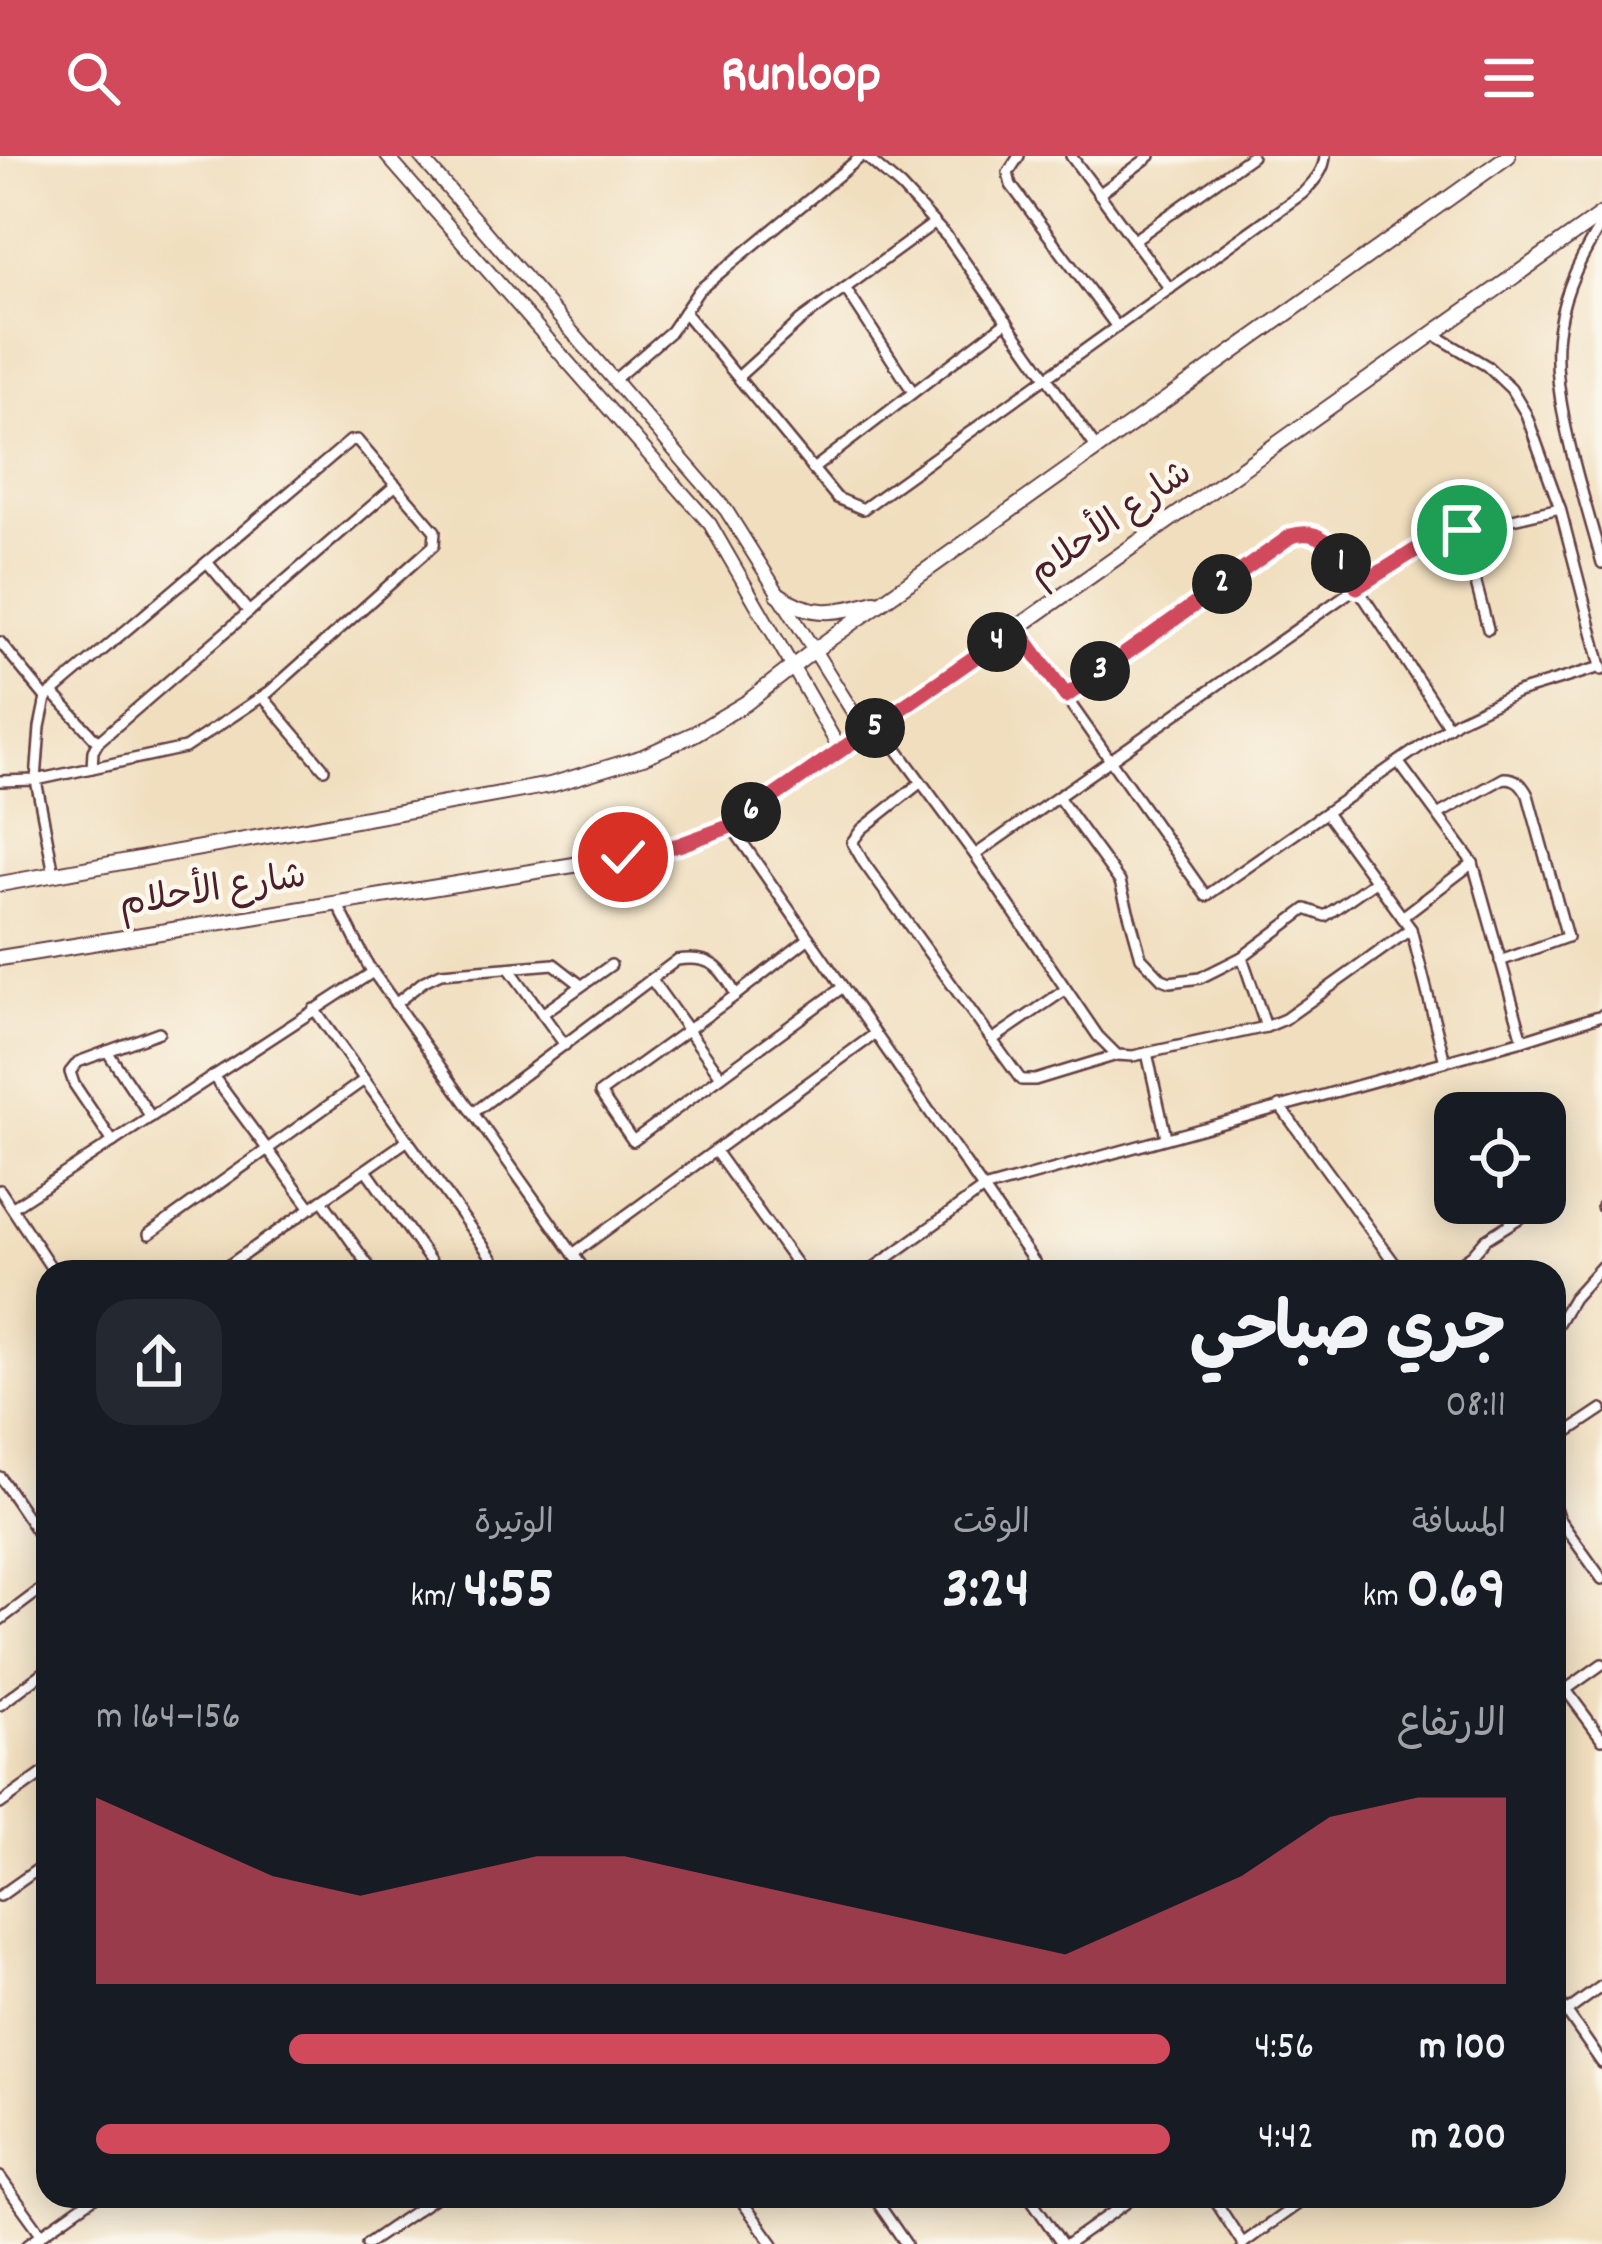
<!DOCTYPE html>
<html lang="ar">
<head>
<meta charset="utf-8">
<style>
  body { margin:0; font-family:Dekko,"Playpen Sans Arabic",sans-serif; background:#242831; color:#f1f3f6; direction:rtl; height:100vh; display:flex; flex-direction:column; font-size:45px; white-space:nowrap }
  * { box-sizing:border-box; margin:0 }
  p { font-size:39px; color:#9ea1a6 }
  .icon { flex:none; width:66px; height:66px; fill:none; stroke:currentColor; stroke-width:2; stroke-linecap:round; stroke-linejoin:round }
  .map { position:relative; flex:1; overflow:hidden; direction:ltr }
  .details { position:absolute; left:36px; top:1104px; width:1530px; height:948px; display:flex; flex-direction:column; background:#171b24; border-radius:36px; box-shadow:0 6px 30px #0003; direction:rtl }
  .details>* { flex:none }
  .fabs { position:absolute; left:1434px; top:936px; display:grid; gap:24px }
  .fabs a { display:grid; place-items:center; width:132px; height:132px; border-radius:24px; background:#171b24; box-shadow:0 6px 30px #0003; font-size:60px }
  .pin { position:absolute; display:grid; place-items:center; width:102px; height:102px; color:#fff; margin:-51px; border:6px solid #fff; border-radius:50%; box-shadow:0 3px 12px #0007 }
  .km { position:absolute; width:60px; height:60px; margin:-30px; border-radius:50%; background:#222; color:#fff; font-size:33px; line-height:60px; text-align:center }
  .round { display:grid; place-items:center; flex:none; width:126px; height:126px; border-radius:36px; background:#242831 }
  .summary { display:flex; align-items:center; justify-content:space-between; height:204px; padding:0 60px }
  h1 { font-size:66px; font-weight:700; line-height:90px }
  .metrics { display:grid; grid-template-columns:repeat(3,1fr); gap:18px; height:204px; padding:12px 60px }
  .metrics div { display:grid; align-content:center }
  .metrics b { font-size:60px; font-weight:700 }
  .metrics small { font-size:33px; font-weight:400 }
  .metrics p { font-size:33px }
  .chart { height:336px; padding:24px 60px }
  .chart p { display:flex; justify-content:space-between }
  .chart svg { width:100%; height:216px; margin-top:12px; fill:#d1495b; opacity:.7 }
  ul { padding:0 60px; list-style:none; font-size:39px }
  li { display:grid; grid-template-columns:192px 144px 1fr; align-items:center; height:90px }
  li i { height:30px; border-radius:15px; background:#d1495b }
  header { display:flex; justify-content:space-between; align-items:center; height:156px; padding:0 60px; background:#d1495b; color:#fff; font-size:54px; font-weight:700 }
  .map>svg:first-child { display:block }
</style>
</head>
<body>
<header><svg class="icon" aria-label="menu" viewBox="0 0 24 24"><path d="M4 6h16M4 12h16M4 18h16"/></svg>Runloop<svg class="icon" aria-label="search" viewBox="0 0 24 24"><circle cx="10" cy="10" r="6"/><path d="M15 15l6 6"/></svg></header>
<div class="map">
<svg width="1602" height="2088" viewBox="0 0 1602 2088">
  <rect width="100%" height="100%" fill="#fbf7ec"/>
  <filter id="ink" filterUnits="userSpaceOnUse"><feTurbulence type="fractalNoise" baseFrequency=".00833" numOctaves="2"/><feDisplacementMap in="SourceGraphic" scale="24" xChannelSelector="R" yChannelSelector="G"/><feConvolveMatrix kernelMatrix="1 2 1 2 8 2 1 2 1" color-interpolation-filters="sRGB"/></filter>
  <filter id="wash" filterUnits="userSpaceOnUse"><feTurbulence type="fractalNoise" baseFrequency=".004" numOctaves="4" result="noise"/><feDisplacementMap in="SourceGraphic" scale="48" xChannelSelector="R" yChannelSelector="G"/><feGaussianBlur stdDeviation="2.7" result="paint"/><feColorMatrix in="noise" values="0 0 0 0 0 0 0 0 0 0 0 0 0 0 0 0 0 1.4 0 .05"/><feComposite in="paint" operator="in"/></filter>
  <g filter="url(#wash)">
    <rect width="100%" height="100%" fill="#f0debe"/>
  </g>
  <g filter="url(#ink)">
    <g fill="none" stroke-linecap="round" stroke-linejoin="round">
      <g stroke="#633c41" stroke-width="14">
        <g id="minor">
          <path d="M865 0 901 31 948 82 1097 293"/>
          <path d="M1019 0 1008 17 1011 29 1117 171"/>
          <path d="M1071 0 1170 133"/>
          <path d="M1099 38 1150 0"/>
          <path d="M1602 67C1582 99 1565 132 1559 170 1547 235 1585 342 1602 407"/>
          <path d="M1134 84 1252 0"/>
          <path d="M845 132 913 236"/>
          <path d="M684 156 837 342 863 353 1303 37C1313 26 1324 16 1325 0"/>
          <path d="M1435 179 1487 210 1511 233 1526 258 1560 352 1602 514"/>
          <path d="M738 221 800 165 933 68"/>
          <path d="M614 224 671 175 699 134 862 0"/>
          <path d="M813 313 1007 165"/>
          <path d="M1462 374 1488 473"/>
          <path d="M207 406 249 456"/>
          <path d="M1017 472 1206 740 1457 565 1518 536 1601 511"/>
          <path d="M0 486 46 542"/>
          <path d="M52 536 98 586"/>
          <path d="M1065 540 1280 386C1297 376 1309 373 1326 384L1449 571"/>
          <path d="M263 541 324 613"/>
          <path d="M879 569 975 699 1098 880 1117 899 1133 900 1266 871 1285 863 1411 773"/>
          <path d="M1399 607 1473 707 1523 884"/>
          <path d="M92 612 93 595 98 586 396 329"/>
          <path d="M0 625 36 624 185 592 269 536 434 389 435 375 357 284 350 285 46 542 40 571 36 624 54 718"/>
          <path d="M920 627 862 673 852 686 864 707 1021 924H1035L1117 899"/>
          <path d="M1058 641 1120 726 1141 801 1162 823 1170 826 1200 822 1242 801 1306 753 1325 760 1375 725"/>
          <path d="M1326 657 1411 773 1445 906"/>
          <path d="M1439 658 1504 622C1517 622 1522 628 1528 639L1567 781 1500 805"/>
          <path d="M731 670 1041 1116"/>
          <path d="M975 699 1357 431 1438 380 1560 352"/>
          <path d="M337 747 368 809 586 1116"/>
          <path d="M1402 761 1473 707"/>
          <path d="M809 782 736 839 600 937 633 985 843 831"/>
          <path d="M1242 801 1266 871"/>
          <path d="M509 812 565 889"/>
          <path d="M651 823 721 920"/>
          <path d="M395 848 424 825 441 817 554 808 581 829"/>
          <path d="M314 853 502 1116"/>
          <path d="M542 858 611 809"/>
          <path d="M992 884 1065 834"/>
          <path d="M107 895 151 961"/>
          <path d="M1147 897 1166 981"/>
          <path d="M213 920 311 1052"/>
          <path d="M1280 950 1401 1116"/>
          <path d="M473 957 677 804C711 799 721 811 736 839"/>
          <path d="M113 986 74 928 70 916 78 906 159 876"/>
          <path d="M715 995 802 1116"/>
          <path d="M366 1014 438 1116"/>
          <path d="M0 1034 54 1116"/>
          <path d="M322 1044 373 1116"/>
          <path d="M1602 1050V1051"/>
          <path d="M13 1051 373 816"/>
          <path d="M149 1078 364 924"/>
          <path d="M573 1098 875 878"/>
          <path d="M219 1116 408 984"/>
          <path d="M868 1116 983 1033 1523 884 1602 859"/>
          <path d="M1447 1116 1472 1099 1486 1083 1540 1049"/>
          <path d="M1554 1174 1573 1142 1602 1110"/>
          <path d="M1554 1285 1602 1253"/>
          <path d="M0 1321 48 1392"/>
          <path d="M1554 1349 1559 1363 1602 1423"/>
          <path d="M0 1464 48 1428"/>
          <path d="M1566 1534 1602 1583"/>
          <path d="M1554 1542 1602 1508"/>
          <path d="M0 1549 48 1513"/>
          <path d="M0 1648 48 1614"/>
          <path d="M0 1740 48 1706"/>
          <path d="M1554 1838 1602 1907"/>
          <path d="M1554 1865 1602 1830"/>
          <path d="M0 2021 42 2079"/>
          <path d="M738 2040 773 2088"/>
          <path d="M873 2040 906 2088"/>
          <path d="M1029 2040 1062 2088"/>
          <path d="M1212 2040 1243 2088"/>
          <path d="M28 2088 96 2040"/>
          <path d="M367 2088 437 2040"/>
          <path d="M1068 2088 1136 2040"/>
          <path d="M1242 2088 1309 2040"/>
        </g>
      </g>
      <g stroke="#633c41" stroke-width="16">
        <g id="secondary">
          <path d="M387 0 710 368 841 595"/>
          <path d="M420 0 726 354 866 577"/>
        </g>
      </g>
      <g stroke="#633c41" stroke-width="18">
        <g id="primary">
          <path d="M778 438C810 462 838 457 875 446"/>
          <path d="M0 728 550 629 643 601 694 578 746 547 813 495 1508 0"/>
          <path d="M0 802 623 701 704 682 731 670 1017 472 1602 58"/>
        </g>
      </g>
      <use href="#minor" stroke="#fff" stroke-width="9"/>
      <use href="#secondary" stroke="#fff" stroke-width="12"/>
      <use href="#primary" stroke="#fff" stroke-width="14"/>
    </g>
  </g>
  <g fill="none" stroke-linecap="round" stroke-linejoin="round" filter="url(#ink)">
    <g stroke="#fff" stroke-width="24">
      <path id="route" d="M623 701 679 689 731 670 1017 472 1066 540 1291 380C1328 368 1339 404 1357 431L1438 380 1462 374"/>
    </g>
    <use href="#route" stroke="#d1495b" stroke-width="15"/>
  </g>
  <g text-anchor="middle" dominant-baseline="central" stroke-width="9" stroke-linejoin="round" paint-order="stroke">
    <g font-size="36" fill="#4a1f2b" stroke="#fbf7ec">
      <text transform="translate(1112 369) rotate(-35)">شارع الأحلام</text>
      <text transform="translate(213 737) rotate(-9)">شارع الأحلام</text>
    </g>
  </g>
</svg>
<div class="fabs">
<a><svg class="icon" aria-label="locate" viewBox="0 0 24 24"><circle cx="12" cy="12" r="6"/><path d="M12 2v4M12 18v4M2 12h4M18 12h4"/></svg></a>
</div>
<div class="pin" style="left:1462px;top:374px;background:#1e9e55"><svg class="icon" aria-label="arrive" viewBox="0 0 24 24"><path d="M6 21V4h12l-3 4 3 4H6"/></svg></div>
<div class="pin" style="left:623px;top:701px;background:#d93025"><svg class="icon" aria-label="check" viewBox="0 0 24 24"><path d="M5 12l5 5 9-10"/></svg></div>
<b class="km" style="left:1341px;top:407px">1</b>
<b class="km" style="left:1222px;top:428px">2</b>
<b class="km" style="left:1100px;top:515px">3</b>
<b class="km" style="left:997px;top:486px">4</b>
<b class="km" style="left:875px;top:572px">5</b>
<b class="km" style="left:751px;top:656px">6</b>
<section class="details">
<div class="summary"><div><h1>جري صباحي</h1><p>08:11</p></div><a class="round"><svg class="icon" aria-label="share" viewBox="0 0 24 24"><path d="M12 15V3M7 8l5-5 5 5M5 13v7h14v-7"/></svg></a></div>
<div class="metrics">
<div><p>المسافة</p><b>0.69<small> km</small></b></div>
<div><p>الوقت</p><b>3:24</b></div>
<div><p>الوتيرة</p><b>4:55<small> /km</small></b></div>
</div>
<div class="chart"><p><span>الارتفاع</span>156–164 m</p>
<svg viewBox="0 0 160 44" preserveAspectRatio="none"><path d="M0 44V6L10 14L20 22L30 26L40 22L50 18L60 18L70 22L80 26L90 30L100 34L110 38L120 30L130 22L140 10L150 6L160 6V44z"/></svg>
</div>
<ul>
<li><b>100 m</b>4:56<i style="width:82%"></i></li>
<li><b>200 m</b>4:42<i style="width:100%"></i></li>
</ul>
</section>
</div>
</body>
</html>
